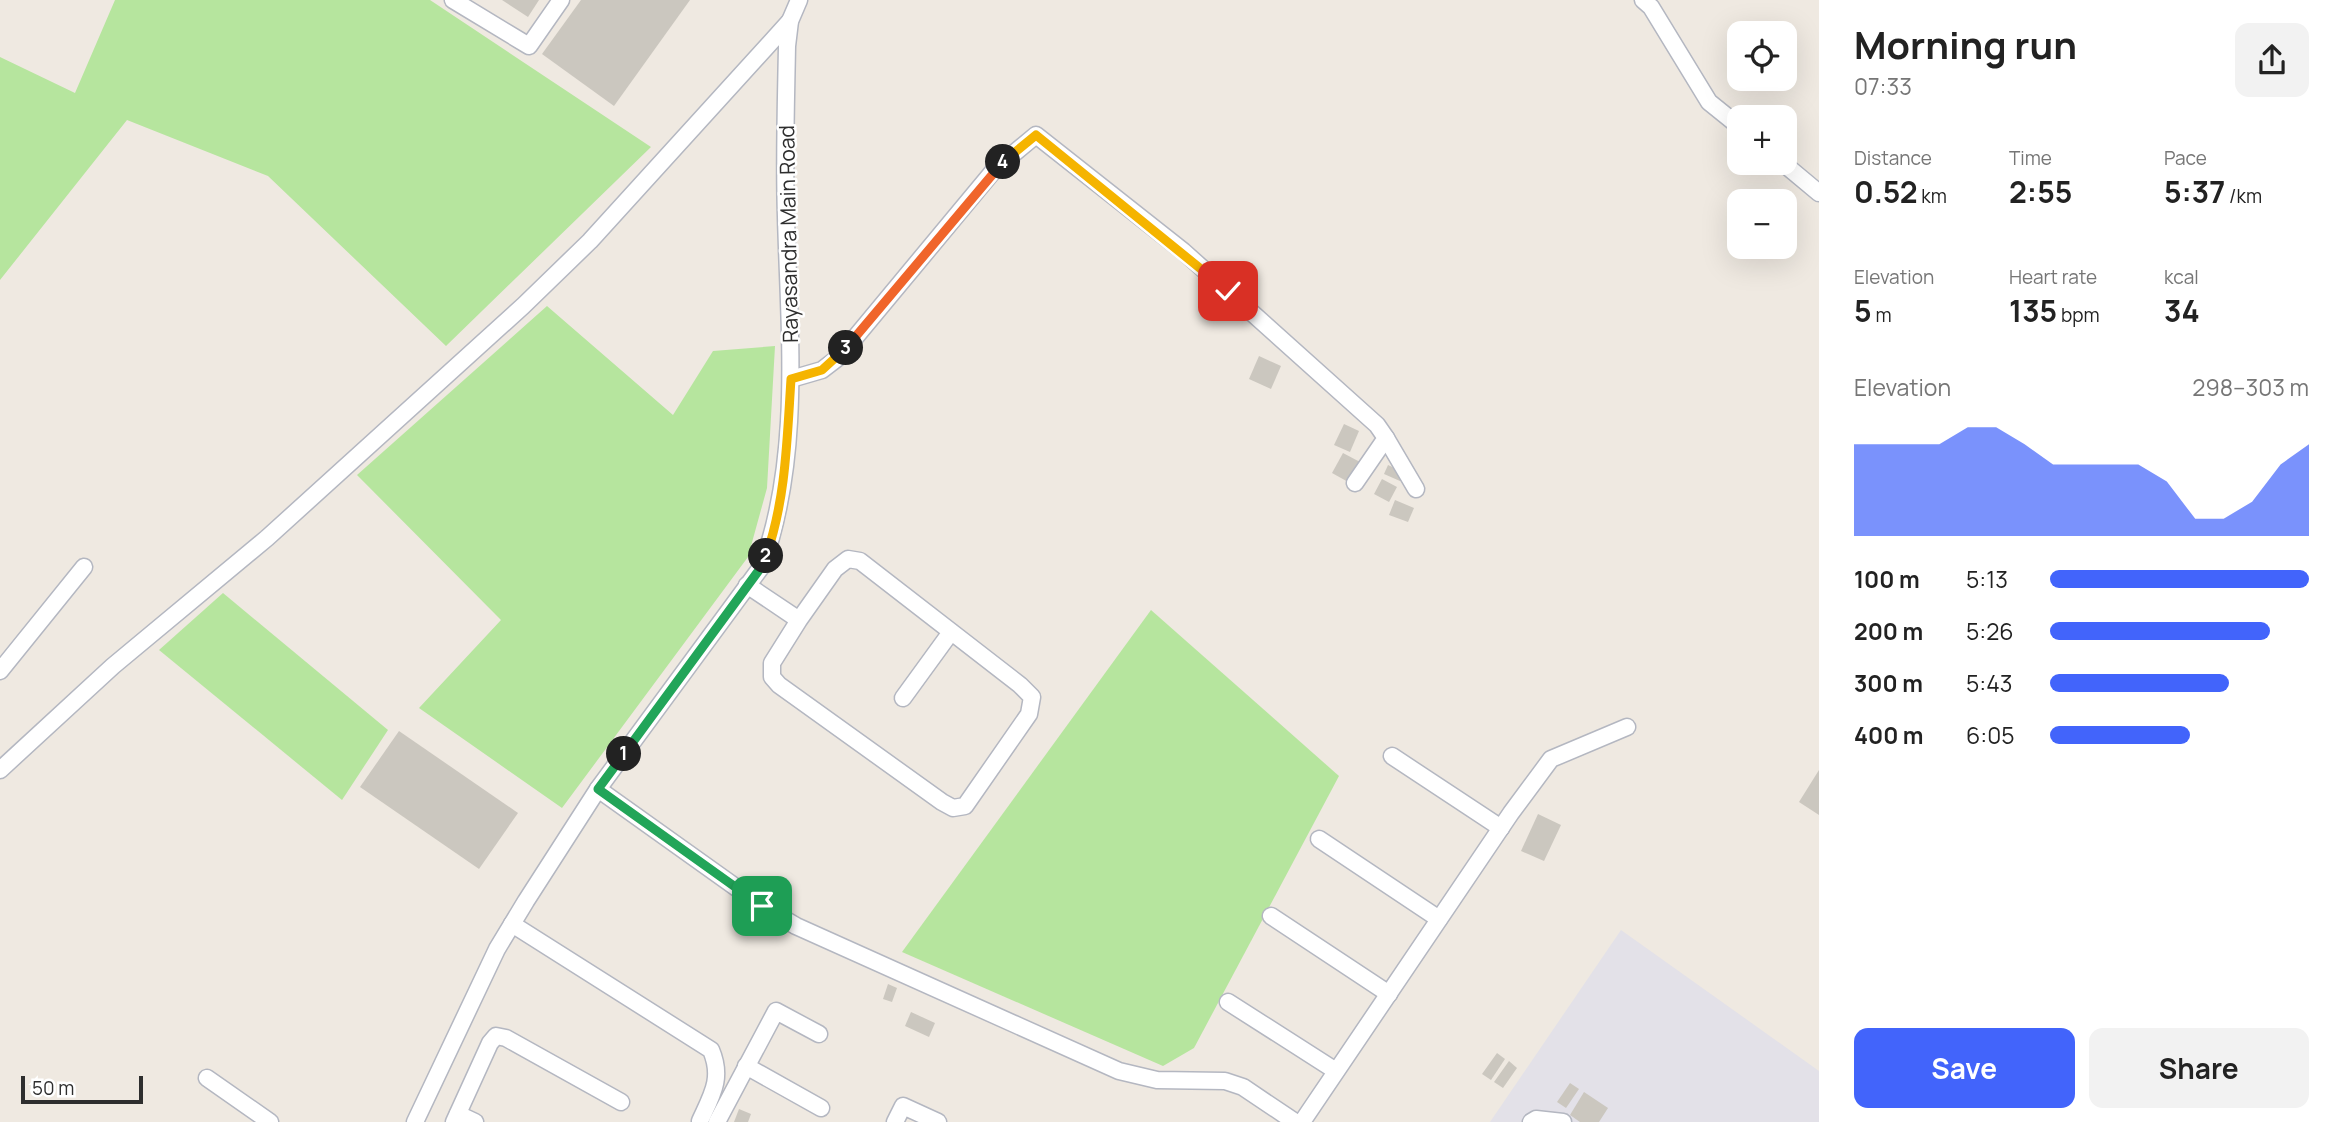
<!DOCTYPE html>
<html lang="en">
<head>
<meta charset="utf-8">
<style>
  body { margin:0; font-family:Manrope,sans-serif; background:#f2f2f2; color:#222; height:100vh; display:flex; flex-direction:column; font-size:26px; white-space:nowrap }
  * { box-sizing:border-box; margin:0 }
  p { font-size:23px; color:#767676 }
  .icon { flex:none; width:38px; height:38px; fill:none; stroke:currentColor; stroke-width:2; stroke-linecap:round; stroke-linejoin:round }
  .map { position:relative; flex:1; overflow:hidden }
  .panel { display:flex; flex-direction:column; background:#fff; width:525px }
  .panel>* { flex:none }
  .buttons { position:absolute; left:1727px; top:21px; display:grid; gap:14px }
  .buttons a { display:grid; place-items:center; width:70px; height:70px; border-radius:14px; background:#fff; box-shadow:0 7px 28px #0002; font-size:35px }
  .scale { position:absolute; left:21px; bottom:18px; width:122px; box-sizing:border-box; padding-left:7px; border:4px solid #2e2e2e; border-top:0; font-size:19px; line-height:24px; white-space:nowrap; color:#2e2e2e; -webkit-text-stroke:5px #fff; paint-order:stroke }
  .pin { position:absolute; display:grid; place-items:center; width:60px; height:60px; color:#fff; margin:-30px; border-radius:14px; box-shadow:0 4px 10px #0006 }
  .km { position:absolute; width:35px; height:35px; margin:-18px; border-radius:50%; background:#222; color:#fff; font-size:19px; line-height:35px; text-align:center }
  .round { display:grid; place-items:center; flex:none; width:74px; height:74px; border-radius:14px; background:#f2f2f2 }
  .overview { display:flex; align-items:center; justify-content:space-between; height:119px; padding:0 35px }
  h1 { font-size:38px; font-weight:700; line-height:52px }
  .stats { display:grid; grid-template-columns:repeat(3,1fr); gap:10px; height:119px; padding:7px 35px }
  .stats div { display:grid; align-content:center }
  .stats b { font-size:30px; font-weight:700 }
  .stats small { font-size:19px; font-weight:400 }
  .stats p { font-size:19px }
  .chart { height:196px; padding:14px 35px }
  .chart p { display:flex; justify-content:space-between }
  .chart svg { width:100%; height:126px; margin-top:7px; fill:#4264fb; opacity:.7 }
  .cta { display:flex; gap:14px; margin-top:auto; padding:14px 35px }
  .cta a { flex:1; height:80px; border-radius:14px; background:#4264fb; color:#fff; font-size:28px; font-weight:700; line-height:80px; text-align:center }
  .cta a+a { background:#f2f2f2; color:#222 }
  ul { padding:0 35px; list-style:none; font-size:23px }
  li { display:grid; grid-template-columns:112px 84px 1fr; align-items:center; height:52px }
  li i { height:18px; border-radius:9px; background:#4264fb }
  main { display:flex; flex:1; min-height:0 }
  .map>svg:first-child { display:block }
</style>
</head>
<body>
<main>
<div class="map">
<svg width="1819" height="1122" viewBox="0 0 1819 1122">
  <rect width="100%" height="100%" fill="#efe9e1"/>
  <path fill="#e3e1e8" d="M1621 930 1819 1071V1122H1490Z"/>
  <g fill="#b6e59e">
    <path d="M115 0H430L651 147 446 346 268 176 127 120 0 280V57L75 93Z"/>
    <path d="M547 306 673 415 713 351 775 346 767 488 748 557 562 808 419 708 501 620 357 475Z"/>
    <path d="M223 593 388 730 342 800 159 650Z"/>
    <path d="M1151 610 1339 776 1194 1048 1163 1066 902 952Z"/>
  </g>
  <g fill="#cbc7bf">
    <path d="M502 0H539L528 17Z"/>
    <path d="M581 0H690L614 106 542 54Z"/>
    <path d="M1259 356 1281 366 1271 389 1249 379Z"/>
    <path d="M1344 424 1359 431 1350 452 1334 445Z"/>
    <path d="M1343 453 1360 462 1350 483 1332 473Z"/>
    <path d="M1388 465 1403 472 1400 481 1384 474Z"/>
    <path d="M1382 479 1397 487 1389 502 1374 494Z"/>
    <path d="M1395 500 1414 508 1408 522 1389 515Z"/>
    <path d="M399 731 518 813 479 869 360 787Z"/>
    <path d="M1819 770V815L1799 802Z"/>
    <path d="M1538 814 1561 825 1544 861 1521 851Z"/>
    <path d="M888 984 897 988 892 1002 883 999Z"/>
    <path d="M911 1012 935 1023 929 1037 905 1026Z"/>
    <path d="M1497 1053 1505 1059 1491 1080 1482 1074Z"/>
    <path d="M1509 1061 1517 1068 1503 1088 1494 1082Z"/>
    <path d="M1570 1083 1579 1089 1566 1108 1557 1102Z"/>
    <path d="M1584 1092 1608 1108 1599 1122H1580L1570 1115Z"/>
    <path d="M739 1109 751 1114 748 1122H734Z"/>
  </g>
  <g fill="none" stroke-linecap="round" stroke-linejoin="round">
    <g stroke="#b4b7c1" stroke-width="19">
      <g id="minor">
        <path d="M453 0 529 46 561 0"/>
        <path d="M1643 0 1651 7 1709 102 1740 127"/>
        <path d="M1783 163 1819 193"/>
        <path d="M791 379 822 370 839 357 995 169 1036 135 1183 251 1377 425 1386 438 1355 483"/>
        <path d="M1386 438 1416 489"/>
        <path d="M747 585 799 620 835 569 848 559 860 561 1020 685 1032 697 1029 714 965 806 953 808 942 802 779 685 772 677V663L799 620"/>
        <path d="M0 671 84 567"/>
        <path d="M903 698 951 632"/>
        <path d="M1392 756 1501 828"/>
        <path d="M0 770 113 666 267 538 523 306 590 241 790 21"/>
        <path d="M598 789 762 906 796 926 1119 1071 1157 1080 1225 1081 1243 1087 1295 1122"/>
        <path d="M1319 839 1439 919"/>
        <path d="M1271 916 1389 994"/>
        <path d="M512 924 711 1050C723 1078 712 1095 700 1121"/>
        <path d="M1228 1002 1336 1071"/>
        <path d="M746 1066 821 1108"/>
        <path d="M207 1078 270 1122"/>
        <path d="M458 1114 475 1122"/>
        <path d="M415 1122 497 949 526 901 598 789 762 566C802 455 789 333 786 217 784 160 786 103 787 46L790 21 799 0"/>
        <path d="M454 1122 490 1043 496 1036 506 1038 621 1102"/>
        <path d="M717 1122 776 1011 819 1034"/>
        <path d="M895 1122 903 1106 938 1122"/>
        <path d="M1302 1122 1511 813 1551 759 1627 727"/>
        <path d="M1531 1122 1536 1119 1563 1122"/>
      </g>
    </g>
    <use href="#minor" stroke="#fff" stroke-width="16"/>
  </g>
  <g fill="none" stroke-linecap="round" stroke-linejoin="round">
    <g stroke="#fff" stroke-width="14">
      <path id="split-1" d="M624 754 598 789 762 906"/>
    </g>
    <g stroke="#fff" stroke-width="14">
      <path id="split-2" d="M624 754 762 566 766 556"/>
    </g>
    <g stroke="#fff" stroke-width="14">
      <path id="split-3" d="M766 556C786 499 787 439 791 379L822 370 846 348"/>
    </g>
    <g stroke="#fff" stroke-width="14">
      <path id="split-4" d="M846 348 1003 162"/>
    </g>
    <g stroke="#fff" stroke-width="14">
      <path id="split-5" d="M1003 162 1036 135 1228 291"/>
    </g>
    <use href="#split-1" stroke="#22a559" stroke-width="9"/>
    <use href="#split-2" stroke="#22a559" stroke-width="9"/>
    <use href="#split-3" stroke="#f5b400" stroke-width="9"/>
    <use href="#split-4" stroke="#f0652b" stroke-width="9"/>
    <use href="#split-5" stroke="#f5b400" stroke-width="9"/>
  </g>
  <g text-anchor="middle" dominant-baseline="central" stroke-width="5" stroke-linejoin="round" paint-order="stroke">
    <g font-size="21" fill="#2e2e2e" stroke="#fff">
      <text transform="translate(788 234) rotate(-91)">Rayasandra Main Road</text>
    </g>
  </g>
</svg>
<div class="buttons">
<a><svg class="icon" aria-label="locate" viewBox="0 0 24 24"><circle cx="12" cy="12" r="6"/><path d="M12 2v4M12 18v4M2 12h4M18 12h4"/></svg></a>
<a>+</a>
<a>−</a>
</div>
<div class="scale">50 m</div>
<div class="pin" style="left:762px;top:906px;background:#1e9e55"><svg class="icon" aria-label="arrive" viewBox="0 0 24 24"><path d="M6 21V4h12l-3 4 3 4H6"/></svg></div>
<div class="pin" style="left:1228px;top:291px;background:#d93025"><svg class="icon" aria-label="check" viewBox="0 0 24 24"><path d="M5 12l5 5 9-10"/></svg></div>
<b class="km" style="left:624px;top:754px">1</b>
<b class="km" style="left:766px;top:556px">2</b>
<b class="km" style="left:846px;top:348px">3</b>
<b class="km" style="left:1003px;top:162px">4</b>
</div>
<section class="panel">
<div class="overview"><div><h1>Morning run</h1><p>07:33</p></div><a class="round"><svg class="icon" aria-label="share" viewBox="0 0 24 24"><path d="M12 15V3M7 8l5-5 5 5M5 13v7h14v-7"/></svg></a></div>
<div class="stats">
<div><p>Distance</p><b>0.52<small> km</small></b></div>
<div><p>Time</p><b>2:55</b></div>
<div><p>Pace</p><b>5:37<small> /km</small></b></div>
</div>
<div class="stats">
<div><p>Elevation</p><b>5<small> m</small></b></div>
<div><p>Heart rate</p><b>135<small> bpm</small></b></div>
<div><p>kcal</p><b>34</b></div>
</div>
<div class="chart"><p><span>Elevation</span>298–303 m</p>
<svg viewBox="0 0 160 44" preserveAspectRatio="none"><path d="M0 44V12L10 12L20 12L30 12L40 6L50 6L60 12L70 19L80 19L90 19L100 19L110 25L120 38L130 38L140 32L150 19L160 12V44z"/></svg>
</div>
<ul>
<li><b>100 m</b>5:13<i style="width:100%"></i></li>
<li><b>200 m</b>5:26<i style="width:85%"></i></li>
<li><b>300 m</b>5:43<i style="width:69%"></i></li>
<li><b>400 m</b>6:05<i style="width:54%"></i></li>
</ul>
<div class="cta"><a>Save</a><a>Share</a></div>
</section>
</main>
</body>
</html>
